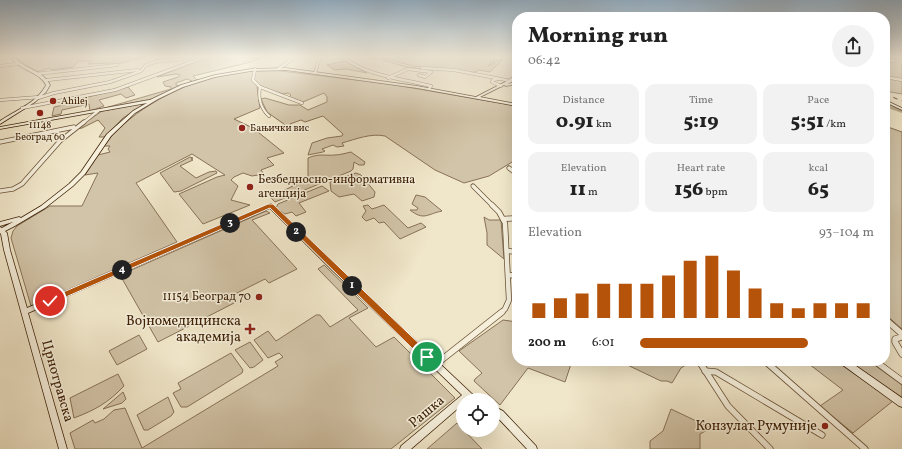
<!DOCTYPE html>
<html lang="en">
<head>
<meta charset="utf-8">
<style>
  body { margin:0; font-family:Vollkorn,serif; background:#f2f2f2; color:#222; height:100vh; display:flex; flex-direction:column; font-size:15px; white-space:nowrap }
  * { box-sizing:border-box; margin:0 }
  p { font-size:13px; color:#767676 }
  .icon { flex:none; width:22px; height:22px; fill:none; stroke:currentColor; stroke-width:2; stroke-linecap:round; stroke-linejoin:round }
  .map { position:relative; flex:1; overflow:hidden }
  .drawer { position:absolute; left:512px; top:12px; width:378px; height:354px; display:flex; flex-direction:column; background:#fff; border-radius:16px; box-shadow:0 4px 16px #0002 }
  .drawer>* { flex:none }
  .controls { position:absolute; left:456px; top:393px; display:grid; gap:8px }
  .controls a { display:grid; place-items:center; width:44px; height:44px; border-radius:50%; background:#fff; box-shadow:0 4px 16px #0002; font-size:20px }
  .pin { position:absolute; display:grid; place-items:center; width:34px; height:34px; color:#fff; margin:-17px; border:2px solid #fff; border-radius:50%; box-shadow:0 1px 4px #0007 }
  .km { position:absolute; width:20px; height:20px; margin:-10px; border-radius:50%; background:#222; color:#fff; font-size:11px; line-height:20px; text-align:center }
  .round { display:grid; place-items:center; flex:none; width:42px; height:42px; border-radius:21px; background:#f2f2f2 }
  .head { display:flex; align-items:center; justify-content:space-between; height:68px; padding:0 16px }
  h1 { font-size:22px; font-weight:800; line-height:30px }
  .stats { display:grid; grid-template-columns:repeat(3,1fr); gap:6px; height:68px; padding:4px 16px }
  .stats div { display:grid; align-content:center; border-radius:10px; background:#f2f2f2; text-align:center }
  .stats b { font-size:20px; font-weight:800 }
  .stats small { font-size:11px; font-weight:400 }
  .stats p { font-size:11px }
  .chart { height:112px; padding:8px 16px }
  .chart p { display:flex; justify-content:space-between }
  .chart svg { width:100%; height:72px; margin-top:4px; stroke:#b45309; stroke-width:6 }
  ul { padding:0 16px; list-style:none; font-size:13px }
  li { display:grid; grid-template-columns:64px 48px 1fr; align-items:center; height:30px }
  li i { height:10px; border-radius:5px; background:#b45309 }
  .map>svg:first-child { display:block }
</style>
</head>
<body>
<div class="map">
<svg width="902" height="449" viewBox="0 0 902 449">
  <rect width="100%" height="100%" fill="#f0e6c9"/>
  <filter id="stains"><feTurbulence type="fractalNoise" baseFrequency=".005" numOctaves="4"/><feColorMatrix values="0 0 0 0 .2 0 0 0 0 .09 0 0 0 0 .02 0 0 0 .5 -.17"/></filter>
  <radialGradient id="worn" r=".72"><stop offset=".6" stop-color="#630" stop-opacity="0"/><stop offset="1" stop-color="#630" stop-opacity=".3"/></radialGradient>
  <g fill="#d2c4a8" stroke="#887256">
    <path d="M16 57H145L113 65V63L88 64 90 61H79L73 67 51 70 50 68C46 69 38 73 34 71 29 70 20 63 16 57Z"/>
    <path d="M207 57H221L225 59 232 57 260 58 251 62 193 76 197 80 188 83 192 81 187 79 176 83V85L181 86 152 99 105 108 171 89V87L165 86 163 82 178 77 180 75 176 74 157 77Z"/>
    <path d="M496 57 489 62 492 63 488 66 495 63 492 62 493 61 502 60 490 72 479 70 473 73 413 66 382 58Z"/>
    <path d="M885 57H902V94L885 91Z"/>
    <path d="M345 61 367 73 346 69 335 70 327 65Z"/>
    <path d="M260 70 281 71 389 84 517 106V159L489 176 464 183 435 170 385 136C371 133 356 139 342 143L344 146 337 147 333 145 322 149 325 151 323 152 308 155 312 143 327 138 342 136 343 134 323 116 305 122 301 120 290 124 291 126 288 127 267 112 261 99 265 98 289 105H300L308 110 327 102V97L324 93 303 102 289 97 291 95 288 93 284 94 257 87 260 108 234 119 253 128 284 153 267 158 274 165 261 170 264 174 252 176 243 173 234 177 231 180 238 186 231 200 250 205 203 224 179 194 217 177 225 175 192 154 136 183 177 242 31 306 11 238 13 231 17 226 50 206H82L98 173 85 175 98 155 110 152 108 149 110 146H104C125 115 171 90 206 79 223 74 242 72 260 70Z"/>
    <path d="M128 87 135 95 126 98 121 94 99 100 104 106 90 111 89 104 62 110 61 114 52 116 54 107 83 101 82 99 84 98Z"/>
    <path d="M146 103 123 118 105 137H99L105 128 98 120 82 128 76 129 102 111Z"/>
    <path d="M885 126 902 132V329L885 314Z"/>
    <path d="M351 152 365 162 364 165H359L354 162 353 169 351 171 275 202 269 196 285 190 308 178V158C320 153 324 156 335 155 340 155 346 153 351 152Z"/>
    <path d="M190 157 193 158 191 159 193 160 180 166 196 178 209 172 216 171 217 173 181 191 174 192 160 173Z"/>
    <path d="M356 173 361 175 375 192 374 197 362 201 354 194 339 197 331 191 330 182Z"/>
    <path d="M322 186 329 191 299 203 306 212 296 216 292 212 285 214 276 208 278 204Z"/>
    <path d="M416 195 425 197 442 211C427 214 424 221 410 210H417L418 208 412 204Z"/>
    <path d="M368 205 372 209 384 205 408 228 421 223 426 227 400 239 384 222 379 223 374 218 366 221 362 217 366 211 363 206Z"/>
    <path d="M266 211 270 213 252 220 297 269 269 283 265 279 233 295 236 302 158 342 120 275Z"/>
    <path d="M484 217 489 220H501L504 259 487 245V233Z"/>
    <path d="M324 265 368 308 349 318 376 347 394 337 455 398 391 449H75L70 433 93 420 95 423 104 419 114 410 125 408 142 448 278 366 275 362 283 357 279 353 268 358 254 340 268 331 276 341 316 315H320L330 327 358 310 318 269Z"/>
    <path d="M503 320 517 322V361H572L565 382 528 368 500 405 474 381 475 379 482 373 459 351Z"/>
    <path d="M139 335 147 349 117 365 109 351Z"/>
    <path d="M250 342 263 360 254 367 250 368 235 350Z"/>
    <path d="M231 353 243 370 242 373 187 407H181L173 393 181 389 178 383Z"/>
    <path d="M619 361H692L681 368 672 383 667 381H661Z"/>
    <path d="M805 361H836L893 401 853 433 820 406 843 390Z"/>
    <path d="M849 361H869L902 385V398Z"/>
    <path d="M118 374 124 386C108 403 95 410 74 418L70 398Z"/>
    <path d="M123 392 126 399 122 403 103 409Z"/>
    <path d="M168 397 174 412 171 416 148 430H144L137 415Z"/>
    <path d="M671 409 711 428 700 434V449H650V441L663 431Z"/>
    <path d="M457 423 482 449H427Z"/>
  </g>
  <g fill="none" stroke-linecap="round" stroke-linejoin="round">
    <path stroke="#846f52" stroke-width="1" d="M372 57 407 67 422 69"/>
    <path fill="#b3a386" fill-rule="evenodd" d="M885 104 902 110V113L885 107Z"/>
    <g stroke="#6a5236" stroke-width="3.5">
      <g id="street-far3">
        <path d="M343 57C369 77 400 78 431 86L429 89"/>
        <path d="M885 60 894 61 892 57"/>
        <path d="M0 66 17 64"/>
        <path d="M422 68 454 70 517 82"/>
        <path d="M255 69 253 80 260 87 302 103"/>
        <path d="M278 69 291 60 287 57"/>
        <path d="M315 73 320 57"/>
        <path d="M36 74 117 65"/>
        <path d="M885 77 902 80"/>
        <path d="M388 78 408 69 431 72 425 77 419 75"/>
        <path d="M498 79 493 80 492 82 501 86"/>
        <path d="M47 80 138 70"/>
        <path d="M260 87C258 98 261 109 269 116"/>
        <path d="M38 98 54 93 110 82 141 71 146 65 158 61 177 60 190 57"/>
        <path d="M0 100 40 97"/>
        <path d="M22 108 115 90 205 57"/>
        <path d="M83 123 98 111"/>
      </g>
    </g>
    <g stroke="#6a5236" stroke-width="5">
      <g id="street-far2">
        <path d="M0 142 74 127"/>
        <path d="M509 168 517 174"/>
        <path d="M473 186 493 206"/>
        <path d="M0 191 13 189 22 184 60 141 84 122"/>
      </g>
    </g>
    <g stroke="#6a5236" stroke-width="6">
      <g id="street-far1">
        <path d="M492 205 499 212 505 223 509 300 505 309 501 313"/>
        <path d="M503 219 517 218"/>
        <path d="M507 251 517 252"/>
        <path d="M509 275 517 276"/>
      </g>
    </g>
    <g stroke="#6a5236" stroke-width="7">
      <g id="street">
        <path d="M885 319 902 334"/>
        <path d="M902 337 895 339V342L902 354"/>
        <path d="M699 361 728 406 770 449"/>
        <path d="M765 361 865 449"/>
        <path d="M875 361 902 381"/>
        <path d="M435 365 502 312"/>
        <path d="M705 371 716 372 822 435"/>
      </g>
    </g>
    <g stroke="#3d2005" stroke-width="1.5">
      <g id="secondary">
        <path d="M11 57H14C24 69 43 70 50 85L46 92 35 102 0 124V121C16 110 37 103 46 85 41 75 29 72 20 66 16 64 14 61 11 57Z"/>
        <path d="M286 68 417 86 476 97 507 81 510 82 507 84 517 82V84L506 86 504 85 480 97 517 104V106L417 88 286 70 251 71 215 77 183 87 158 99 135 113 111 136 85 174 73 186 45 208 13 227 5 231 7 233 10 250 27 308 271 204 273 205 337 267 471 393 476 397 477 400H463V404L411 449H400L401 446 462 395 333 271 270 208 28 313 67 449H59L4 250 1 234 0 233V227L2 228 13 222 0 226V222L19 217 21 218 41 206 69 184 81 172 107 134 133 111 147 103 0 129V127L149 100H150L181 85 215 75 251 69Z"/>
        <path d="M516 75H517V78L512 81H510V79Z"/>
        <path d="M885 100 902 108V110L885 102Z"/>
        <path d="M839 361H849L902 398V407L899 406 840 363Z"/>
        <path d="M493 406 503 411 536 446 537 449H527L497 417 493 414Z"/>
      </g>
    </g>
    <use href="#street-far3" stroke="#f5efdc" stroke-width="2.5"/>
    <use href="#street-far2" stroke="#f5efdc" stroke-width="3.5"/>
    <use href="#street-far1" stroke="#f5efdc" stroke-width="4.5"/>
    <use href="#street" stroke="#f5efdc" stroke-width="5.5"/>
    <use href="#secondary" fill="#f5efdc" fill-rule="evenodd"/>
    <path stroke="#3d2005" stroke-width="1" stroke-dasharray="4.5 4.5" stroke-linecap="butt" d="M885 94 902 101"/>
    <g stroke="#3d2005" stroke-width="4.5" stroke-linecap="butt">
      <path id="secondary-bridge" d="M508 82 511 80"/>
    </g>
    <use href="#secondary-bridge" stroke="#f5efdc" stroke-width="3.5"/>
  </g>
  <linearGradient id="sky" x2="0" y2="1"><stop stop-color="#93adc1"/><stop offset="0.47" stop-color="#f8f4e7"/><stop offset="1" stop-color="#f8f4e7" stop-opacity="0"/></linearGradient>
  <rect width="902" height="120" fill="url(#sky)"/>
  <path fill="#b45309" stroke="#fff" d="M268 204H273L430 354 431 357 430 360H424L270 208 52 303 50 304 46 301 47 299Z"/>
  <g fill="#8f2418" stroke="#f5efdc" stroke-width="1.5">
    <circle cx="53" cy="101" r="4"/>
    <circle cx="40" cy="113" r="4"/>
    <circle cx="242" cy="128" r="4"/>
    <circle cx="250" cy="187" r="4"/>
    <circle cx="259" cy="297" r="4"/>
    <path d="M248 323h4v4h4v4h-4v4h-4v-4h-4v-4h4z"/>
    <circle cx="825" cy="426" r="4"/>
  </g>
  <g text-anchor="middle" dominant-baseline="central" stroke-width="3" stroke-linejoin="round" paint-order="stroke">
    <g font-size="10" fill="#3d2005" stroke="#f5efdc" text-anchor="start">
      <text x="61" y="101">Ahilej</text>
      <text x="40" y="125" text-anchor="middle">11148<tspan x="40" dy="12">Београд 60</tspan></text>
      <text x="250" y="128">Бањички вис</text>
    </g>
    <g font-size="12" fill="#3d2005" stroke="#f5efdc" text-anchor="start">
      <text x="258" y="180">Безбедносно-информативна<tspan x="258" dy="14">агенција</tspan></text>
      <text x="251" y="297" text-anchor="end">11154 Београд 70</text>
    </g>
    <g font-size="14" fill="#3d2005" stroke="#f5efdc" text-anchor="end">
      <text x="241" y="321">Војномедицинска<tspan x="241" dy="16">академија</tspan></text>
      <text x="817" y="426">Конзулат Румуније</text>
    </g>
    <g font-size="14" fill="#3d2005" stroke="#f5efdc">
      <text transform="translate(57 381) rotate(74)">Црнотравска</text>
      <text transform="translate(427 412) rotate(-40)">Рашка</text>
    </g>
  </g>
  <rect width="100%" height="100%" filter="url(#stains)"/>
  <rect width="100%" height="100%" fill="url(#worn)"/>
</svg>
<div class="controls">
<a><svg class="icon" aria-label="locate" viewBox="0 0 24 24"><circle cx="12" cy="12" r="6"/><path d="M12 2v4M12 18v4M2 12h4M18 12h4"/></svg></a>
</div>
<div class="pin" style="left:427px;top:357px;background:#1e9e55"><svg class="icon" aria-label="arrive" viewBox="0 0 24 24"><path d="M6 21V4h12l-3 4 3 4H6"/></svg></div>
<div class="pin" style="left:50px;top:301px;background:#d93025"><svg class="icon" aria-label="check" viewBox="0 0 24 24"><path d="M5 12l5 5 9-10"/></svg></div>
<b class="km" style="left:352px;top:286px">1</b>
<b class="km" style="left:296px;top:232px">2</b>
<b class="km" style="left:230px;top:223px">3</b>
<b class="km" style="left:122px;top:270px">4</b>
<section class="drawer">
<div class="head"><div><h1>Morning run</h1><p>06:42</p></div><a class="round"><svg class="icon" aria-label="share" viewBox="0 0 24 24"><path d="M12 15V3M7 8l5-5 5 5M5 13v7h14v-7"/></svg></a></div>
<div class="stats">
<div><p>Distance</p><b>0.91<small> km</small></b></div>
<div><p>Time</p><b>5:19</b></div>
<div><p>Pace</p><b>5:51<small> /km</small></b></div>
</div>
<div class="stats">
<div><p>Elevation</p><b>11<small> m</small></b></div>
<div><p>Heart rate</p><b>156<small> bpm</small></b></div>
<div><p>kcal</p><b>65</b></div>
</div>
<div class="chart"><p><span>Elevation</span>93–104 m</p>
<svg viewBox="0 0 160 44" preserveAspectRatio="none"><path d="M5 44V35M15 44V32M25 44V29M35 44V23M45 44V23M55 44V23M65 44V18M75 44V9M85 44V6M95 44V15M105 44V26M115 44V35M125 44V38M135 44V35M145 44V35M155 44V35"/></svg>
</div>
<ul>
<li><b>200 m</b>6:01<i style="width:72%"></i></li>
</ul>
</section>
</div>
</body>
</html>
